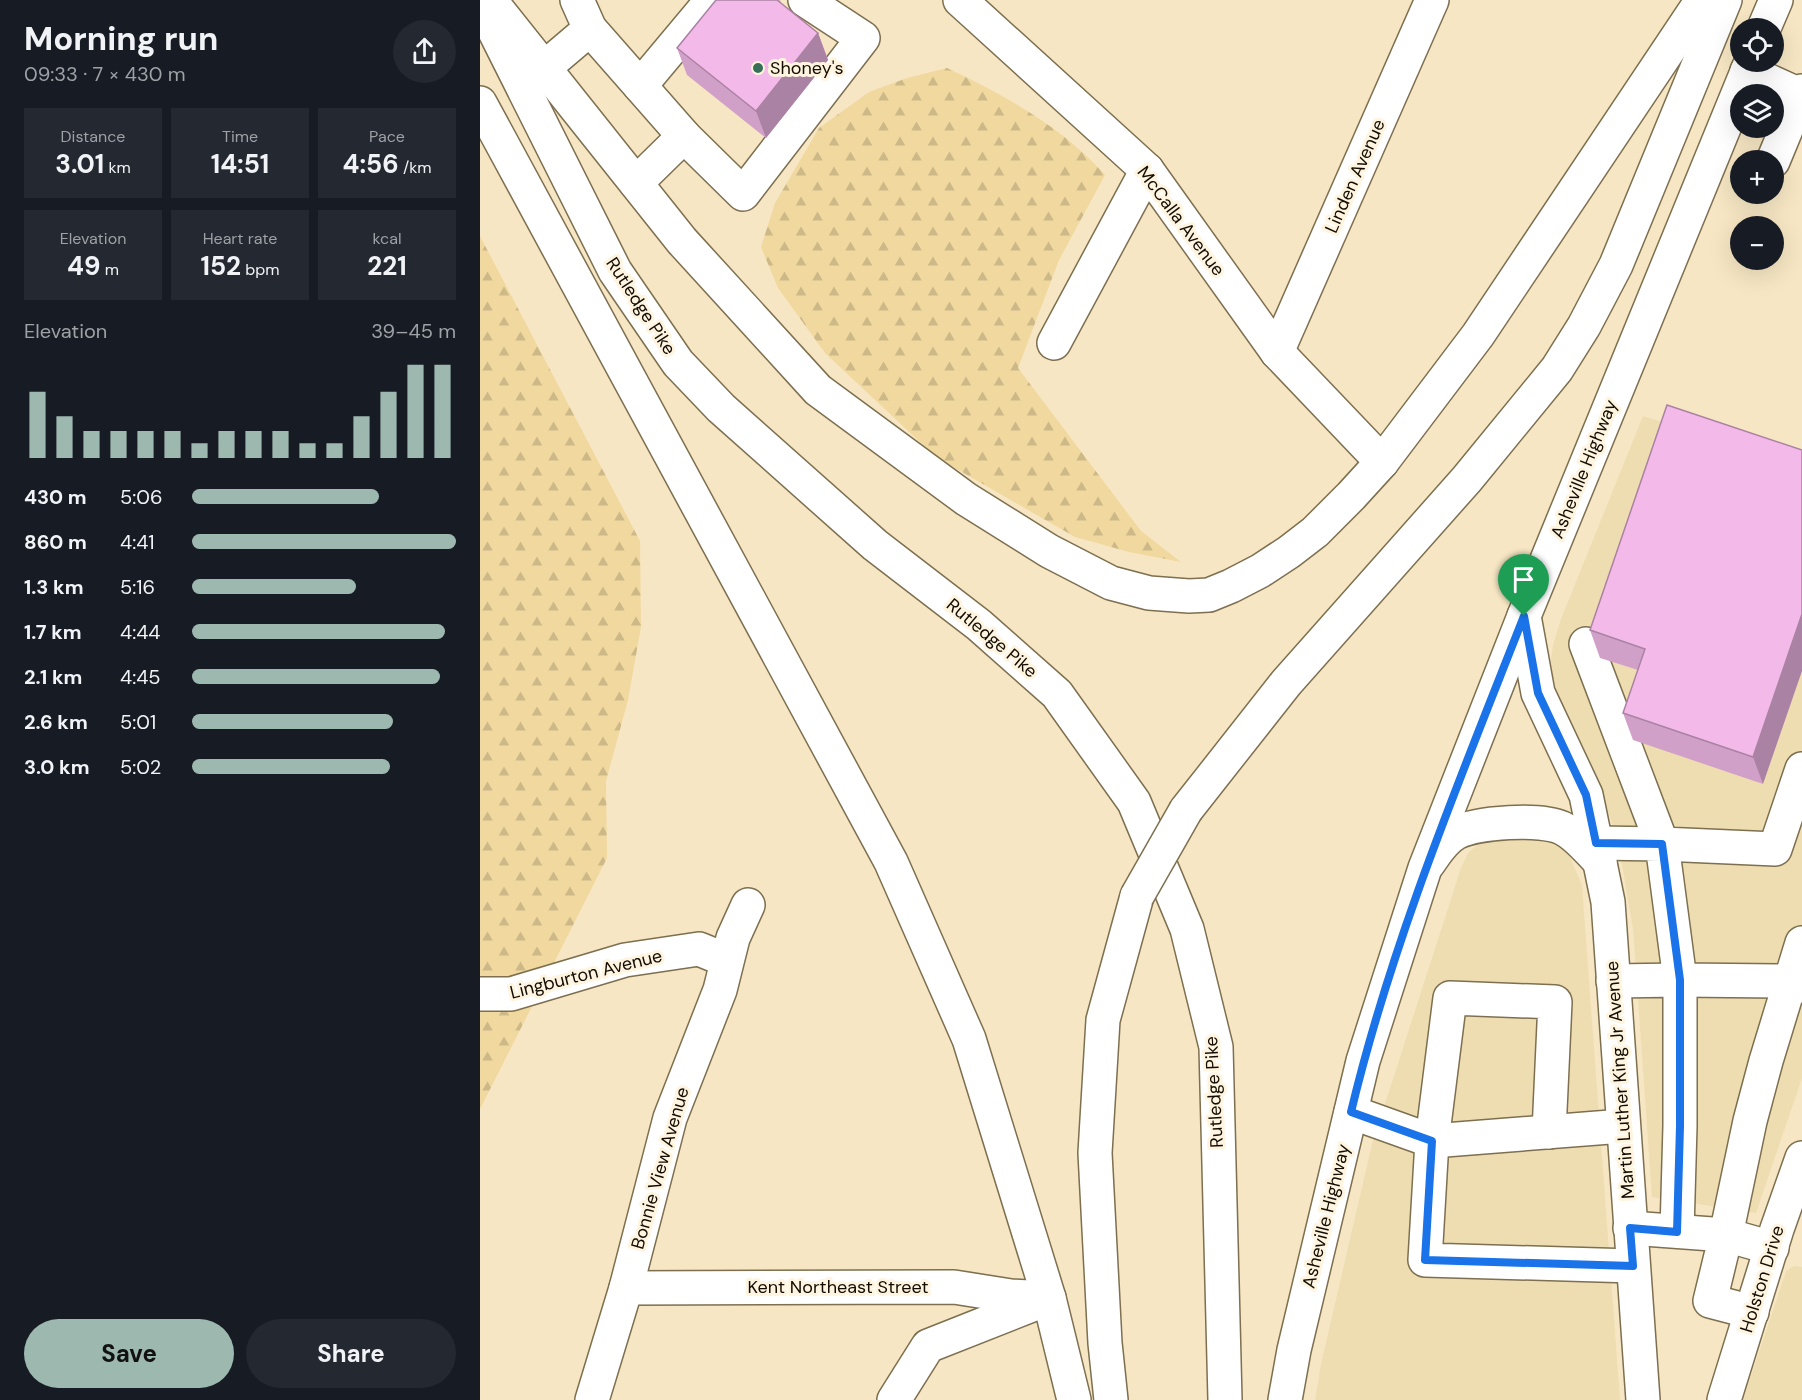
<!DOCTYPE html>
<html lang="en">
<head>
<meta charset="utf-8">
<style>
  body { margin:0; font-family:"DM Sans",sans-serif; background:#242831; color:#f1f3f6; height:100vh; display:flex; flex-direction:column; font-size:22px; white-space:nowrap }
  * { box-sizing:border-box; margin:0 }
  p { font-size:20px; color:#9ea1a6 }
  .icon { flex:none; width:33px; height:33px; fill:none; stroke:currentColor; stroke-width:2; stroke-linecap:round; stroke-linejoin:round }
  .map { position:relative; flex:1; overflow:hidden }
  .sheet { display:flex; flex-direction:column; background:#171b24; width:480px }
  .sheet>* { flex:none }
  .buttons { position:absolute; left:1250px; top:18px; display:grid; gap:12px }
  .buttons a { display:grid; place-items:center; width:54px; height:54px; border-radius:50%; background:#171b24; box-shadow:0 6px 24px #0002; font-size:30px }
  .pin { position:absolute; display:grid; place-items:center; width:51px; height:51px; color:#fff; margin:-62px -26px; border-radius:50% 50% 50% 0; rotate:-45deg; box-shadow:0 0 6px #0007 }
  .pin .icon { rotate:45deg }
  .round { display:grid; place-items:center; flex:none; width:63px; height:63px; border-radius:32px; background:#242831 }
  .overview { display:flex; align-items:center; justify-content:space-between; height:102px; padding:0 24px }
  h1 { font-size:33px; font-weight:700; line-height:45px }
  .figures { display:grid; grid-template-columns:repeat(3,1fr); gap:9px; height:102px; padding:6px 24px }
  .figures div { display:grid; align-content:center; border-radius:0px; background:#242831; text-align:center }
  .figures b { font-size:26px; font-weight:700 }
  .figures small { font-size:16px; font-weight:400 }
  .figures p { font-size:16px }
  .chart { height:168px; padding:12px 24px }
  .chart p { display:flex; justify-content:space-between }
  .chart svg { width:100%; height:108px; margin-top:6px; stroke:#9db8af; stroke-width:6 }
  .cta { display:flex; gap:12px; margin-top:auto; padding:12px 24px }
  .cta a { flex:1; height:69px; border-radius:36px; background:#9db8af; color:#111; font-size:24px; font-weight:700; line-height:69px; text-align:center }
  .cta a+a { background:#242831; color:#f1f3f6 }
  ul { padding:0 24px; list-style:none; font-size:20px }
  li { display:grid; grid-template-columns:96px 72px 1fr; align-items:center; height:45px }
  li i { height:15px; border-radius:8px; background:#9db8af }
  main { display:flex; flex:1; min-height:0 }
  .map>svg:first-child { display:block }
</style>
</head>
<body>
<main>
<section class="sheet">
<div class="overview"><div><h1>Morning run</h1><p>09:33 · 7 × 430 m</p></div><a class="round"><svg class="icon" aria-label="share" viewBox="0 0 24 24"><path d="M12 15V3M7 8l5-5 5 5M5 13v7h14v-7"/></svg></a></div>
<div class="figures">
<div><p>Distance</p><b>3.01<small> km</small></b></div>
<div><p>Time</p><b>14:51</b></div>
<div><p>Pace</p><b>4:56<small> /km</small></b></div>
</div>
<div class="figures">
<div><p>Elevation</p><b>49<small> m</small></b></div>
<div><p>Heart rate</p><b>152<small> bpm</small></b></div>
<div><p>kcal</p><b>221</b></div>
</div>
<div class="chart"><p><span>Elevation</span>39–45 m</p>
<svg viewBox="0 0 160 44" preserveAspectRatio="none"><path d="M5 44V17M15 44V27M25 44V33M35 44V33M45 44V33M55 44V33M65 44V38M75 44V33M85 44V33M95 44V33M105 44V38M115 44V38M125 44V27M135 44V17M145 44V6M155 44V6"/></svg>
</div>
<ul>
<li><b>430 m</b>5:06<i style="width:71%"></i></li>
<li><b>860 m</b>4:41<i style="width:100%"></i></li>
<li><b>1.3 km</b>5:16<i style="width:62%"></i></li>
<li><b>1.7 km</b>4:44<i style="width:96%"></i></li>
<li><b>2.1 km</b>4:45<i style="width:94%"></i></li>
<li><b>2.6 km</b>5:01<i style="width:76%"></i></li>
<li><b>3.0 km</b>5:02<i style="width:75%"></i></li>
</ul>
<div class="cta"><a>Save</a><a>Share</a></div>
</section>
<div class="map">
<svg width="1322" height="1400" viewBox="0 0 1322 1400">
  <defs>
    <pattern id="forest-firs" width="22" height="20" patternUnits="userSpaceOnUse" patternTransform="scale(1.5)"><rect width="22" height="20" fill="#f0d89f"/><path d="M5 1l3.5 6h-7zM16 11l3.5 6h-7z" fill="#cdb887"/></pattern>
  </defs>
  <rect width="100%" height="100%" fill="#f6e6c3"/>
  <g fill="#efddb2">
    <path d="M1163 416 1322 465V1078L1276 1213 1172 1197 1153 929 1141 859 1131 820 1114 777 1096 743 1069 673 1073 645 1081 619Z"/>
    <path d="M1050 837 1080 841 1090 857 1102 885 1140 1400H835L841 1364 892 1144 981 868 988 853 997 845 1012 841Z"/>
    <path d="M1314 1266 1322 1267V1400H1263L1306 1271Z"/>
  </g>
  <g fill="url(#forest-firs)">
    <path d="M467 68C526 96 581 126 625 175L579 260 538 368 661 531 701 562 649 552 595 537 456 457 345 353 298 288 281 247 295 203 339 128 389 92 427 78Z"/>
    <path d="M0 236 160 541 161 627 148 700 126 781 127 858 0 1109Z"/>
  </g>
  <g fill="none" stroke-linecap="round" stroke-linejoin="round">
    <g stroke="#7d6f4f" stroke-width="36">
      <g id="minor">
        <path d="M97 0 110 29 204 136"/>
        <path d="M480 0 667 170 797 352 902 462"/>
        <path d="M64 68 110 29"/>
        <path d="M1267 71 1320 95"/>
        <path d="M160 86 232 0"/>
        <path d="M1293 161 1322 91"/>
        <path d="M156 183 204 136 263 194 383 38 325 0"/>
        <path d="M574 343 667 170"/>
        <path d="M797 352 952 0"/>
        <path d="M1106 644 1182 844 1295 849 1322 769"/>
        <path d="M1116 843 1182 844 1200 980 1311 981 1322 986"/>
        <path d="M948 864C956 853 963 840 976 833 997 822 1061 818 1082 828 1097 835 1108 850 1120 862"/>
        <path d="M1133 981 1200 980V1126L1197 1231"/>
        <path d="M0 994H31L145 960 219 949 246 960"/>
        <path d="M871 1112 952 1141 1143 1126"/>
        <path d="M1069 1132 1075 1002 970 998 952 1141 945 1260 1153 1266"/>
        <path d="M1150 1228 1246 1235 1230 1301 1272 1312"/>
        <path d="M1292 1248 1246 1235 1270 1121 1286 1061 1322 943"/>
        <path d="M146 1288 474 1287 531 1296 569 1298"/>
        <path d="M112 1400 146 1288 190 1118 240 990 253 938 268 905"/>
        <path d="M414 1400 448 1346 562 1301"/>
        <path d="M1244 1400 1297 1229 1322 1158"/>
      </g>
    </g>
    <g stroke="#7d6f4f" stroke-width="36">
      <g id="major">
        <path d="M10 0 202 241 338 390 486 499 569 551 631 583 669 593 709 596 729 595 751 586 780 571 809 552 835 532 871 496 902 462 998 335 1222 0"/>
        <path d="M11 24 135 271 198 363 241 408 395 545 499 625 577 694 654 802 707 929 736 1047 745 1400"/>
        <path d="M1284 28 1296 0"/>
        <path d="M0 103 411 862 489 1039 569 1298 594 1400"/>
        <path d="M1044 616 1058 693 1106 795 1128 902 1163 1400"/>
        <path d="M706 810 806 683 987 479 1077 369 1104 326 1136 265 1245 0"/>
        <path d="M631 1400 625 1343 615 1153 623 1020 657 896"/>
        <path d="M805 1400 814 1350 883 1061 945 868 1044 616 1271 62"/>
      </g>
    </g>
    <use href="#minor" stroke="#fff" stroke-width="33"/>
    <use href="#major" stroke="#fff" stroke-width="33"/>
    <g stroke="#7d6f4f" stroke-width="36" stroke-linecap="butt">
      <path id="major-bridge" d="M657 896 706 810"/>
    </g>
    <use href="#major-bridge" stroke="#fff" stroke-width="33"/>
  </g>
  <g fill="#d1a0c8">
    <path d="M300 0 301 3 338 33 348 60 286 138 207 75 197 48Z"/>
    <path d="M1187 405 1283 784 1153 740 1143 713 1158 670 1120 658 1110 630Z"/>
  </g>
  <g fill="#aa82a3">
    <path d="M338 33 348 60 286 138 276 111Z"/>
    <path d="M1322 614V671L1283 784 1273 757Z"/>
  </g>
  <g fill="#f3bae9" stroke="#aa82a3" stroke-width="1.5">
    <path d="M236 0H297L338 33 276 111 197 48Z"/>
    <path d="M1187 405 1322 450V614L1273 757 1143 713 1165 649 1110 630Z"/>
  </g>
  <g fill="none" stroke-linecap="round" stroke-linejoin="round">
    <g stroke="#fff" stroke-width="12">
      <path id="route" d="M1044 616 1058 693 1106 795 1116 843 1182 844 1200 980V1126L1197 1232 1150 1228 1153 1266 945 1260 952 1141 871 1112C912 941 980 779 1044 616Z"/>
    </g>
    <use href="#route" stroke="#1a73e8" stroke-width="8"/>
  </g>
  <circle fill="#377059" stroke="#fef4df" stroke-width="2" cx="278" cy="68" r="6"/>
  <g text-anchor="middle" dominant-baseline="central" stroke-width="6" stroke-linejoin="round" paint-order="stroke">
    <g font-size="18" fill="#120c02" stroke="#fef4df" text-anchor="start">
      <text x="290" y="68">Shoney's</text>
    </g>
    <g font-size="18" fill="#120c02" stroke="#fef4df">
      <text transform="translate(875 176) rotate(-66)">Linden Avenue</text>
      <text transform="translate(701 221) rotate(53)">McCalla Avenue</text>
      <text transform="translate(161 306) rotate(57)">Rutledge Pike</text>
      <text transform="translate(1104 469) rotate(-68)">Asheville Highway</text>
      <text transform="translate(512 638) rotate(40)">Rutledge Pike</text>
      <text transform="translate(106 974) rotate(-14)">Lingburton Avenue</text>
      <text transform="translate(1140 1080) rotate(-94)">Martin Luther King Jr Avenue</text>
      <text transform="translate(734 1092) rotate(-93)">Rutledge Pike</text>
      <text transform="translate(180 1168) rotate(-74)">Bonnie View Avenue</text>
      <text transform="translate(846 1216) rotate(-76)">Asheville Highway</text>
      <text transform="translate(1282 1279) rotate(-73)">Holston Drive</text>
      <text x="358" y="1287">Kent Northeast Street</text>
    </g>
  </g>
</svg>
<div class="buttons">
<a><svg class="icon" aria-label="locate" viewBox="0 0 24 24"><circle cx="12" cy="12" r="6"/><path d="M12 2v4M12 18v4M2 12h4M18 12h4"/></svg></a>
<a><svg class="icon" aria-label="layers" viewBox="0 0 24 24"><path d="M12 4l9 5-9 5-9-5zM3 14l9 5 9-5"/></svg></a>
<a>+</a>
<a>−</a>
</div>
<div class="pin" style="left:1044px;top:616px;background:#1e9e55"><svg class="icon" aria-label="arrive" viewBox="0 0 24 24"><path d="M6 21V4h12l-3 4 3 4H6"/></svg></div>
</div>
</main>
</body>
</html>
